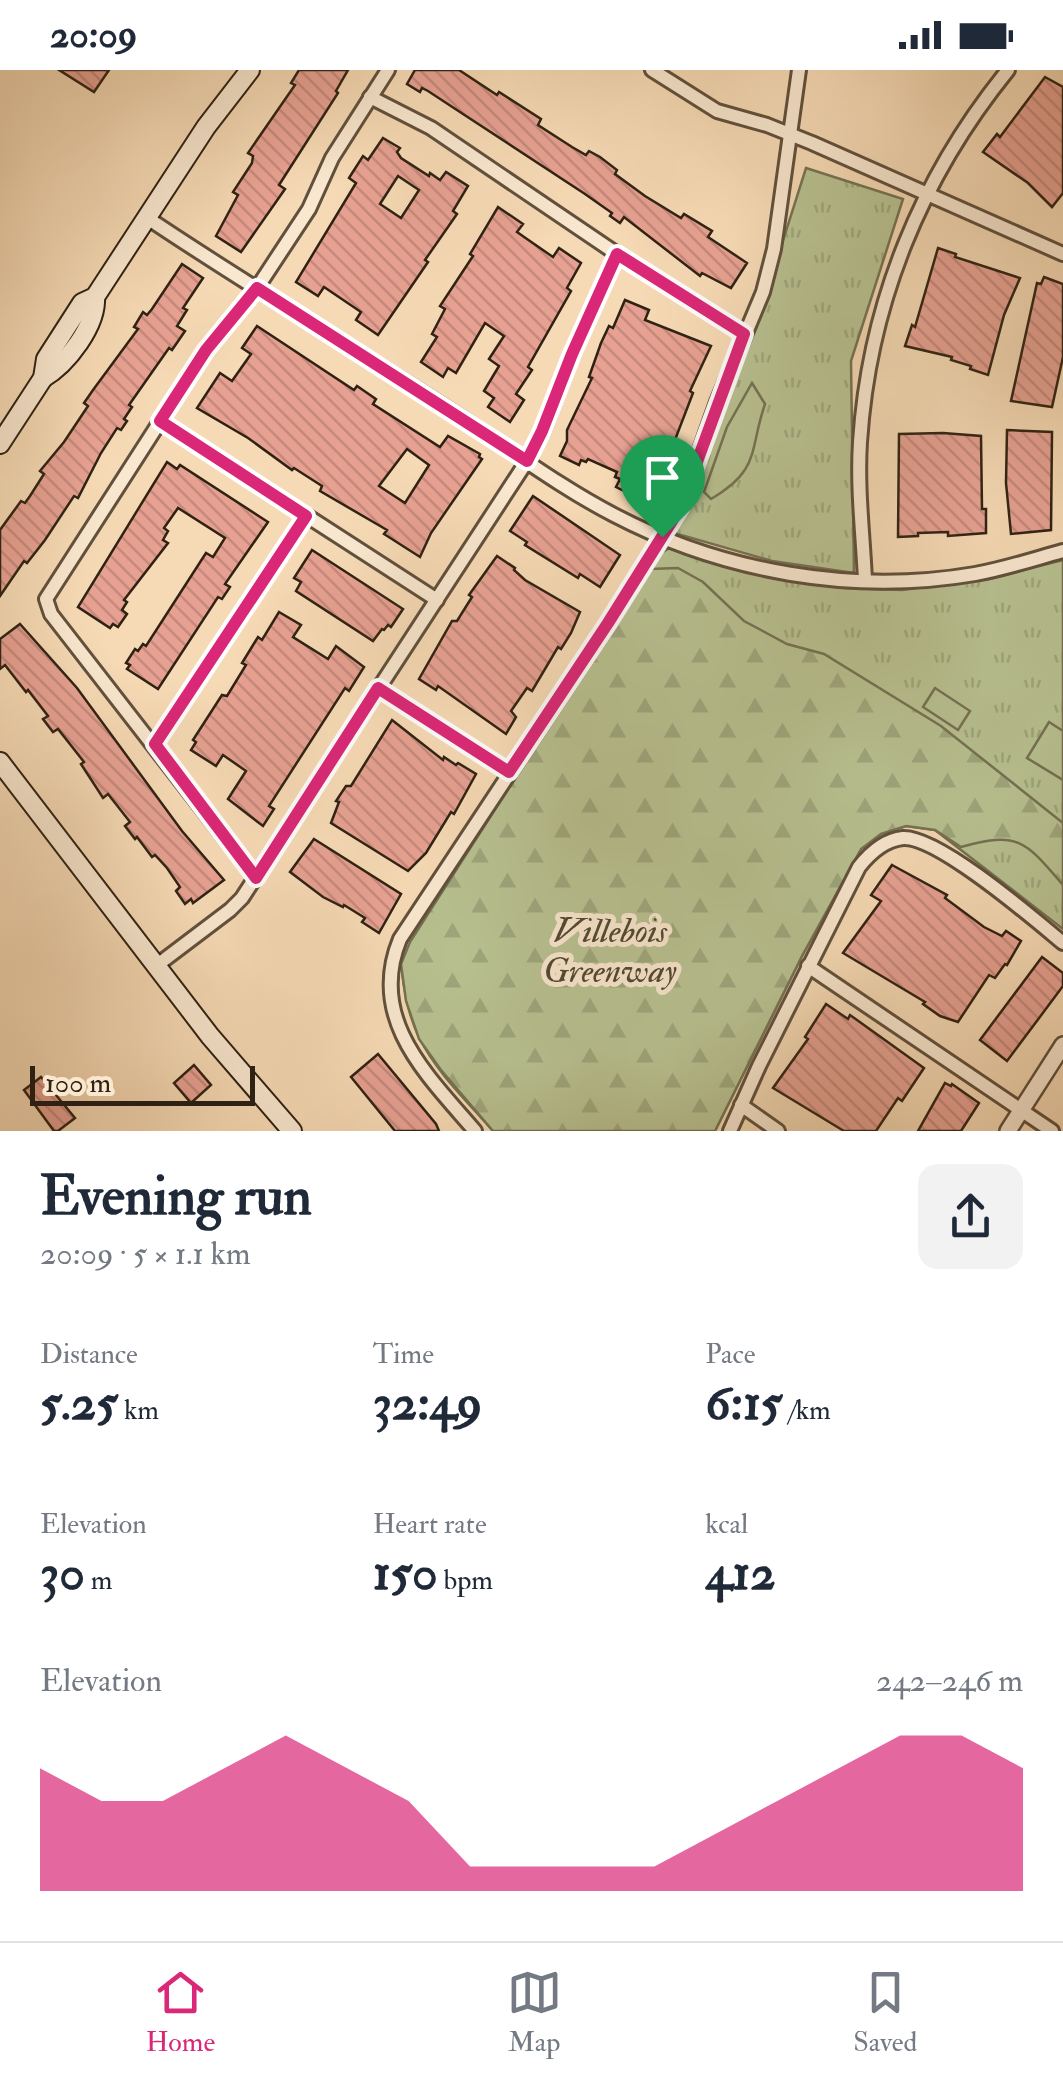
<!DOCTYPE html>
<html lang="en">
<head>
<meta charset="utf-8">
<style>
  body { margin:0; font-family:"IM FELL Double Pica",serif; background:#f2f2f3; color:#1f2937; height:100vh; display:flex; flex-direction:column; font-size:38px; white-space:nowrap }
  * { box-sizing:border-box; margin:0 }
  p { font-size:32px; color:#747a83 }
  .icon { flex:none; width:55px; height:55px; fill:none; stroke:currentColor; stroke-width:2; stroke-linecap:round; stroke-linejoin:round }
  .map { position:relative; height:1061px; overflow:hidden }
  .details { display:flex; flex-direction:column; background:#fff; flex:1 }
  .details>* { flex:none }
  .scale { position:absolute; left:30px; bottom:25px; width:225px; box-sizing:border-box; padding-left:10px; border:5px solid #2f2213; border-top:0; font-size:28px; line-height:35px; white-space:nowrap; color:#2f2213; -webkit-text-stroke:8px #f9e7cf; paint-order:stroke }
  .pin { position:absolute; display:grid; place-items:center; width:85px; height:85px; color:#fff; margin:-102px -42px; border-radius:50% 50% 50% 0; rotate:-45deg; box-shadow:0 0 10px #0007 }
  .pin .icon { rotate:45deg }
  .round { display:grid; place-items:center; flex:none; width:105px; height:105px; border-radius:20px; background:#f2f2f3 }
  .summary { display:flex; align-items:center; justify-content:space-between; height:170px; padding:0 40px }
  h1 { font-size:55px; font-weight:800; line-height:75px }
  .stats { display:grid; grid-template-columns:repeat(3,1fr); gap:15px; height:170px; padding:10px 40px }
  .stats div { display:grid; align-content:center }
  .stats b { font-size:50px; font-weight:800 }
  .stats small { font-size:28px; font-weight:400 }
  .stats p { font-size:28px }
  .chart { height:280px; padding:20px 40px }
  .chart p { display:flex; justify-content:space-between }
  .chart svg { width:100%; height:180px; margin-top:10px; fill:#db2777; opacity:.7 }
  .status { display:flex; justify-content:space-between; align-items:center; height:70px; padding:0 50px; background:#fff; direction:ltr }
  .status svg { height:28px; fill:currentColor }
  .tabs { display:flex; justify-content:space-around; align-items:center; height:140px; border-top:2px solid #e0e1e3; background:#fff; font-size:28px; color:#747a83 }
  .tabs a { display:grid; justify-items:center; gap:5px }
  .tabs .active { color:#db2777 }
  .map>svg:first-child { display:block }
</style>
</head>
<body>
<div class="status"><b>20:09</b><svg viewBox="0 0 49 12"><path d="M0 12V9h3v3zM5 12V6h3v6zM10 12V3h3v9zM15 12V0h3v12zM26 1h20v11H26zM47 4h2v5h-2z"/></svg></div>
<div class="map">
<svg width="1063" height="1061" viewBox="0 0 1063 1061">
  <defs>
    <pattern id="grass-tufts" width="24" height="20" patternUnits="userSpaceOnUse" patternTransform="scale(2.5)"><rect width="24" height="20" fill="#b8c191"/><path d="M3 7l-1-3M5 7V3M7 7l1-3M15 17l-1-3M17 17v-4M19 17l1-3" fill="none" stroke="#9ea67c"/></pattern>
    <pattern id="forest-firs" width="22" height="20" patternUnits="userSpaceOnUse" patternTransform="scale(2.5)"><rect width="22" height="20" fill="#b8c191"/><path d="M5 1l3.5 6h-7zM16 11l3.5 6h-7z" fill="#9ea67c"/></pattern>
    <pattern id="building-back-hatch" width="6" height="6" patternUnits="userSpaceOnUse" patternTransform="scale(2.5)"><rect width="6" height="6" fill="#e7a192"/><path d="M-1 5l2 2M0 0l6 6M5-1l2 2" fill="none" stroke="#c68a7d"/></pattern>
  </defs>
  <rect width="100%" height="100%" fill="#f6dab5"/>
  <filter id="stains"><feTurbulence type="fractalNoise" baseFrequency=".002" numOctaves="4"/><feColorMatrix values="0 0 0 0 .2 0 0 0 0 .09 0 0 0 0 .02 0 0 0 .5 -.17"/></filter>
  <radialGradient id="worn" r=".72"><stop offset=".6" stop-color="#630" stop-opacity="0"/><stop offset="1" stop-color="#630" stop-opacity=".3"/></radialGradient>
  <g fill="url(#grass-tufts)" stroke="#747252" stroke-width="2.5">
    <path d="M806 98 903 129 851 291 854 503 772 491 674 463 719 338 766 224Z"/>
    <path d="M670 478 786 509 845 518 902 520 989 509 1063 490V859L935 760 906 756 881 764 861 779 802 886 715 1061H493C468 1032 437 1003 420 969 408 946 404 919 401 894L649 499 659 484Z"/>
  </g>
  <path fill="url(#forest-firs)" stroke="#747252" stroke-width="2.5" d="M678 498 703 512 744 551 787 574 824 584 941 656 1063 753V815C1025 771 1019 761 961 777L935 760 906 756 881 764 861 779 802 886 715 1061H493L441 1000 419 969 406 931 401 894 410 872 649 499Z"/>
  <g fill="#b8c191" stroke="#747252" stroke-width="2.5">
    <path d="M752 313 765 334C749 380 761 400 711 429L704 422 727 357Z"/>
    <path d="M935 618 970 641 958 660 923 637Z"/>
    <path d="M1049 652 1063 661V710L1027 688Z"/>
  </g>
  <g fill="url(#building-back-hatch)" stroke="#2f2213" stroke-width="2.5" fill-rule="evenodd">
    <path d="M59 0H109L94 22Z"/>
    <path d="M299 0H348L336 21 338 23 279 115 285 119 241 182 216 166 238 125 233 122 252 93 253 86 248 83 295 15 291 13Z"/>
    <path d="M415 0H459L497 25 499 22 541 49 538 55 572 77 586 85 589 81 600 87 617 100 615 104 645 126 681 148 684 144 712 161 708 167 747 193 731 218 702 203 700 206 624 147 620 153 610 146 612 143 585 124 463 44 428 21 422 18 420 22 407 14Z"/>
    <path d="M1045 7 1063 17V123L1052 137 1028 113 983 82 997 64 1000 67Z"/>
    <path d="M383 68 400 78 397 82 401 88 429 106 430 103 440 110 446 102 468 116 453 141 457 144 425 190 428 192 378 265 356 250 361 242 324 217 318 226 296 212 356 113 349 108 363 86 368 90ZM398 106 419 120 401 148 380 134Z"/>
    <path d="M498 137 523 154 517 162 527 169 553 187 559 178 581 193 567 218 571 221 528 297 532 300 516 324 524 330 510 352 488 337 494 328 484 321 499 296 489 289 504 266 485 253 456 303 448 298 443 307 421 292 437 267 432 264 445 239 440 236 473 186 470 184Z"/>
    <path d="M938 178 956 184 955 187 1020 208 1004 245 988 305 970 299 971 296 951 290 952 287 905 276 912 255 915 257Z"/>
    <path d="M182 194 203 208 183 238 187 240 177 256 185 261 172 280 169 278 129 335 132 337 124 349 127 351 121 360 117 358 101 383 78 428 74 426 45 470 27 493 24 491 0 526V460L21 431 25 433 30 426 44 404 40 401 64 372 88 336 84 333 93 320 138 259 134 257 143 242 147 245 152 239Z"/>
    <path d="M1044 207 1063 214V287L1052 337 1011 331 1037 213 1041 214Z"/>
    <path d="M625 230 649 240 645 250 711 276 690 321 693 323 673 375 676 377 648 433 616 417 620 409 615 407 617 402 588 389 586 392 581 390 579 395 560 386 567 371V360L592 308 589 307 601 273 609 256 613 258Z"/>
    <path d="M257 256 354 320 357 316 376 329 373 334 440 377 448 366 480 384 479 387 482 389 431 463 420 487 384 464 387 460 320 421 322 416 294 398 292 400 248 368 197 338 220 303 232 311 251 284 242 278ZM407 379 429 395 405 433 379 416Z"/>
    <path d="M1007 360 1052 362 1051 460 1011 464 1006 413Z"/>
    <path d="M943 363 981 366 982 439H986V463L948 466V462L918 463V466L898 467 899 364Z"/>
    <path d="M167 392 177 399 180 395 268 452 225 514 230 517 222 529 218 527 158 619 127 599 130 595 126 593 135 579 138 581 143 574 146 576 206 483 213 487 225 468 178 438 164 458 168 461 163 470 168 473 124 530 127 532 122 540 127 544 118 557 113 554 110 558 78 537Z"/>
    <path d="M533 426 620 485 600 517 580 504 578 508 525 475 527 472 510 461Z"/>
    <path d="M312 480 403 539 391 557 388 555 384 560 382 559 373 571 296 521 301 512 294 508Z"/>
    <path d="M497 486 515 498 514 500 525 510 580 542 571 563 561 579 558 577 532 621 527 618 511 641 516 647 506 664 438 616 436 620 419 609 452 551H457L472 527 469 525Z"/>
    <path d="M279 542 301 555 293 567 328 589 336 576 364 597 349 621 345 618 269 736 274 739 263 756 228 729 246 701 223 685 216 696 191 680 196 672 193 670 222 625 227 626 246 595 242 593 258 567 262 570Z"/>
    <path d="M20 554 77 618 182 761 224 810 193 833 191 829 185 834 176 821 180 817 167 798 155 785 152 787 137 767 135 769 125 756 130 752 108 724 103 728 81 694 84 692 58 659 53 662 43 649 48 646 28 620 26 622 5 595 0 599V569Z"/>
    <path d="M392 650 443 690 444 687 456 695 458 693 476 704 454 744 451 742 426 783 408 801 331 753 339 732 336 731 346 716H351Z"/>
    <path d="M314 769 401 824 379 863 362 852 365 848 344 835 343 837 323 827 290 802Z"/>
    <path d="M892 795 947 825 945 828 984 857 1002 866 1006 861 1021 871 1007 895 1005 894 995 908 989 905 958 952 940 946 923 934 925 932 843 883 881 831 871 825Z"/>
    <path d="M1042 887 1063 903V916L1007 991 980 970Z"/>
    <path d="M826 934 848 949 850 945 924 998 902 1031 898 1028 876 1061H844L773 1018 808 969 805 967Z"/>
    <path d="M378 984 436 1054 439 1061H395L351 1007Z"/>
    <path d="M194 995 211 1015 191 1033 174 1013Z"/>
    <path d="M41 1007 75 1048 58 1061H54L24 1020Z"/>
    <path d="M945 1013 951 1016 952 1014 979 1033 961 1061H918Z"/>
  </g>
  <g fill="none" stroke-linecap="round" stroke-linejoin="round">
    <g stroke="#61503c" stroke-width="18">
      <g id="minor">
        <path d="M652 0 717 41 767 55 812 73 1063 184"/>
        <path d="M370 27 431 58 617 184 745 264"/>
        <path d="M146 147C247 215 352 277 454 343 507 377 558 416 614 445 723 502 853 525 975 504 1004 499 1034 489 1063 481"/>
        <path d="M160 351 437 530"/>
        <path d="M865 510C863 465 857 418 860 372 869 234 921 107 1008 0"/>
        <path d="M378 618 509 702"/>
        <path d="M155 675 306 446"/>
        <path d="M256 808 51 544 46 529 206 280 257 218 309 139 332 88 388 0"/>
        <path d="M156 896 230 840 242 828 527 391 543 361 572 285 617 184"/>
        <path d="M808 896 1052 1061"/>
        <path d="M741 1035 778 1061"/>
        <path d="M475 1061C427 1005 367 949 400 869L609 553 679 439 717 332 763 222 774 179 799 0"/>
        <path d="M730 1061 759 996 859 797C870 783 884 770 903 768 938 766 1034 849 1063 873"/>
      </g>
    </g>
    <g stroke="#61503c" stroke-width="20">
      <path id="tertiary" d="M1008 1061 1063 975"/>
    </g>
    <g stroke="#2f2213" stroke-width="22">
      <g id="secondary">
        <path d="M43 308C67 294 97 255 95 227"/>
        <path d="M0 374 43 308 46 289 82 233 95 227 206 57 250 0"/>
        <path d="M0 692 210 966 292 1061"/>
      </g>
    </g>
    <use href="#minor" stroke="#f9e7cf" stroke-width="12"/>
    <use href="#tertiary" stroke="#f9e7cf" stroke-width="15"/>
    <use href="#secondary" stroke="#f9e7cf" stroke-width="18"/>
  </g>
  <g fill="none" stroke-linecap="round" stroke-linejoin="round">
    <g stroke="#fff" stroke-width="20">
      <path id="route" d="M617 184 744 264 680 438 608 553 509 702 378 618 256 808 155 674 306 446 160 351 206 280 257 218 527 391 542 361 572 284Z"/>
    </g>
    <use href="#route" stroke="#db2777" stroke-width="12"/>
  </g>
  <g text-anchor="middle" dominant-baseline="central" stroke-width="10" stroke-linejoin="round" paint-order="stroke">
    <g font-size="35" font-style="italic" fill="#514a32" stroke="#f9e7cf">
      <text x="610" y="861">Villebois<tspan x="610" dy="40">Greenway</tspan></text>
    </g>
  </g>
  <rect width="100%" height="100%" filter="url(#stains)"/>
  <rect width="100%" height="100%" fill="url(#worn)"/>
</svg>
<div class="scale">100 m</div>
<div class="pin" style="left:662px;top:467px;background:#1e9e55"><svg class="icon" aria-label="arrive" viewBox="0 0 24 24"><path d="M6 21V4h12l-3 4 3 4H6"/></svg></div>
</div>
<section class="details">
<div class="summary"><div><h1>Evening run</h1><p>20:09 · 5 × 1.1 km</p></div><a class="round"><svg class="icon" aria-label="share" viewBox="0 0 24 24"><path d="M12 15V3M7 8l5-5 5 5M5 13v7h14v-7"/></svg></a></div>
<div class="stats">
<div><p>Distance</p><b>5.25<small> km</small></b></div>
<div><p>Time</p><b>32:49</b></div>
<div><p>Pace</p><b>6:15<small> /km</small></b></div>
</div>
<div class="stats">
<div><p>Elevation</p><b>30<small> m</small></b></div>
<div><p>Heart rate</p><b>150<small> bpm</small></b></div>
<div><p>kcal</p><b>412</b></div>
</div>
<div class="chart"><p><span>Elevation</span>242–246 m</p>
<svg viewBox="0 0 160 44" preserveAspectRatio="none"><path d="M0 44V14L10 22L20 22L30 14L40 6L50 14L60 22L70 38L80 38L90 38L100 38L110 30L120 22L130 14L140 6L150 6L160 14V44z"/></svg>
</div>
</section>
<nav class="tabs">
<a class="active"><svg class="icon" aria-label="home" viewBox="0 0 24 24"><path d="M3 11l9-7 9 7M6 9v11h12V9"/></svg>Home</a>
<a><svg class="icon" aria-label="map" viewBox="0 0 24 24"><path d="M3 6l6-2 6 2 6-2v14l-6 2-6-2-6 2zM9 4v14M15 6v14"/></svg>Map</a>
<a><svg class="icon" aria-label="saved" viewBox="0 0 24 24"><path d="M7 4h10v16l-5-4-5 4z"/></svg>Saved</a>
</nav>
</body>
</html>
